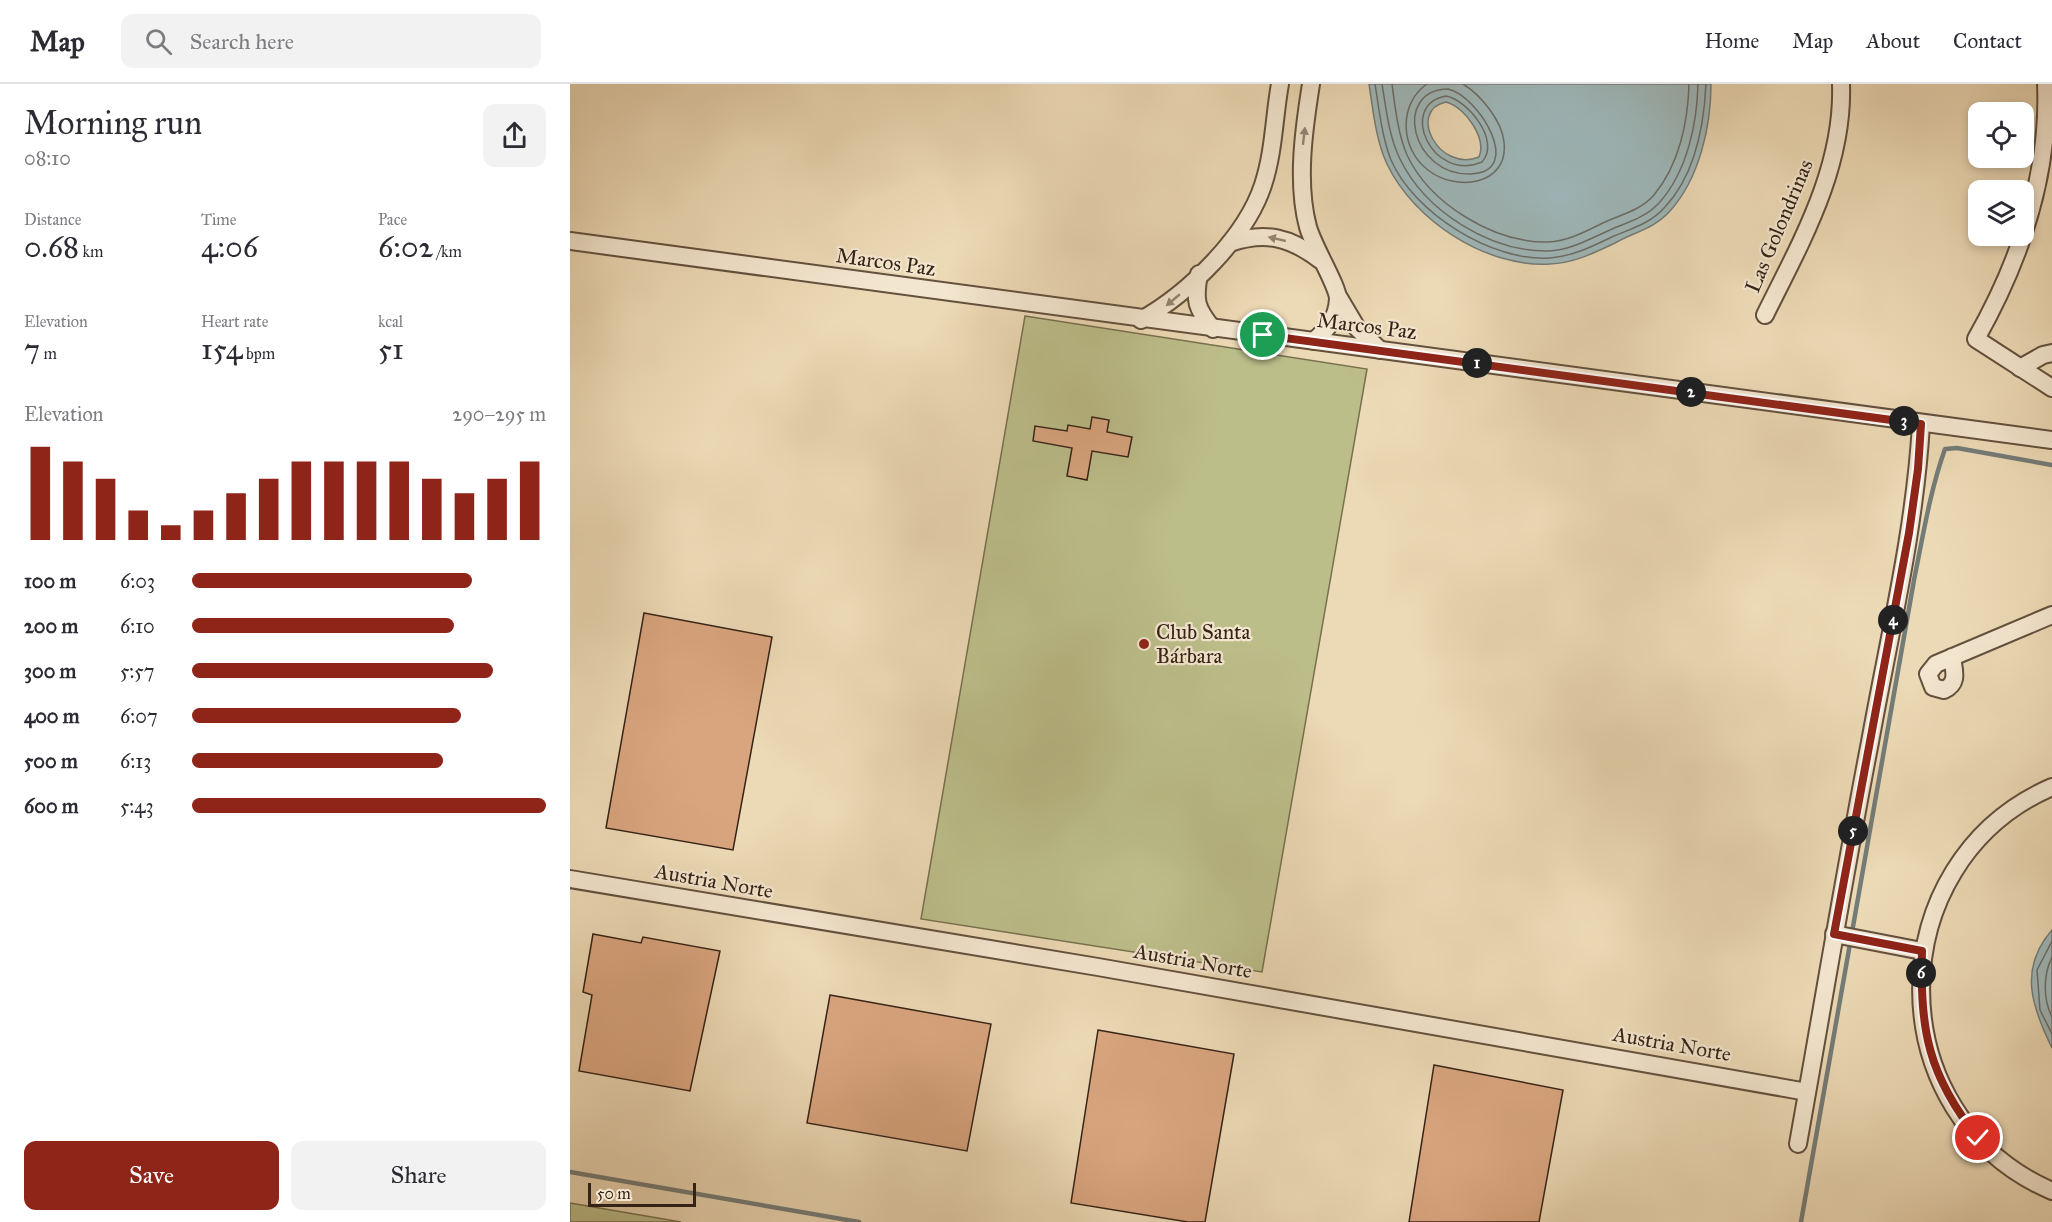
<!DOCTYPE html>
<html lang="en">
<head>
<meta charset="utf-8">
<style>
  body { margin:0; font-family:"IM FELL Great Primer",serif; background:#f2f2f3; color:#2b2b33; height:100vh; display:flex; flex-direction:column; font-size:22px; white-space:nowrap }
  * { box-sizing:border-box; margin:0 }
  p { font-size:20px; color:#7c7c81 }
  .icon { flex:none; width:33px; height:33px; fill:none; stroke:currentColor; stroke-width:2; stroke-linecap:round; stroke-linejoin:round }
  .map { position:relative; flex:1; overflow:hidden }
  .sheet { display:flex; flex-direction:column; background:#fff; width:570px }
  .sheet>* { flex:none }
  .tools { position:absolute; left:1398px; top:18px; display:grid; gap:12px }
  .tools a { display:grid; place-items:center; width:66px; height:66px; border-radius:12px; background:#fff; box-shadow:0 3px 9px #0003; font-size:30px }
  .scale { position:absolute; left:18px; bottom:15px; width:108px; box-sizing:border-box; padding-left:6px; border:3px solid #352317; border-top:0; font-size:16px; line-height:21px; white-space:nowrap; color:#352317; -webkit-text-stroke:4px #f3e6cf; paint-order:stroke }
  .pin { position:absolute; display:grid; place-items:center; width:51px; height:51px; color:#fff; margin:-26px; border:3px solid #fff; border-radius:50%; box-shadow:0 2px 6px #0007 }
  .km { position:absolute; width:30px; height:30px; margin:-15px; border-radius:50%; background:#222; color:#fff; font-size:16px; line-height:30px; text-align:center }
  .round { display:grid; place-items:center; flex:none; width:63px; height:63px; border-radius:12px; background:#f2f2f3 }
  .summary { display:flex; align-items:center; justify-content:space-between; height:102px; padding:0 24px }
  h1 { font-size:33px; font-weight:600; line-height:45px }
  .stats { display:grid; grid-template-columns:repeat(3,1fr); gap:9px; height:102px; padding:6px 24px }
  .stats div { display:grid; align-content:center }
  .stats b { font-size:30px; font-weight:600 }
  .stats small { font-size:16px; font-weight:400 }
  .stats p { font-size:16px }
  .chart { height:168px; padding:12px 24px }
  .chart p { display:flex; justify-content:space-between }
  .chart svg { width:100%; height:108px; margin-top:6px; stroke:#8f2418; stroke-width:6 }
  .action { display:flex; gap:12px; margin-top:auto; padding:12px 24px }
  .action a { flex:1; height:69px; border-radius:12px; background:#8f2418; color:#fff; font-size:24px; font-weight:600; line-height:69px; text-align:center }
  .action a+a { background:#f2f2f3; color:#2b2b33 }
  ul { padding:0 24px; list-style:none; font-size:20px }
  li { display:grid; grid-template-columns:96px 72px 1fr; align-items:center; height:45px }
  li i { height:15px; border-radius:8px; background:#8f2418 }
  header { display:flex; align-items:center; gap:36px; box-sizing:border-box; height:84px; padding:0 30px; background:#fff; border-bottom:2px solid #e1e1e2 }
  header strong { font-size:28px }
  nav { display:flex; gap:33px; margin-inline-start:auto; font-size:21px }
  .search { width:420px; height:54px; background:#f2f2f3; display:flex; align-items:center; gap:15px; box-sizing:border-box; padding:0 21px; border-radius:12px; color:#7c7c81; font-size:22px }
  main { display:flex; flex:1; min-height:0 }
  .map>svg:first-child { display:block }
</style>
</head>
<body>
<header>
<strong>Map</strong>
<div class="search"><svg class="icon" aria-label="search" viewBox="0 0 24 24"><circle cx="10" cy="10" r="6"/><path d="M15 15l6 6"/></svg>Search here</div>
<nav><a>Home</a><a>Map</a><a>About</a><a>Contact</a></nav>
</header>
<main>
<section class="sheet">
<div class="summary"><div><h1>Morning run</h1><p>08:10</p></div><a class="round"><svg class="icon" aria-label="share" viewBox="0 0 24 24"><path d="M12 15V3M7 8l5-5 5 5M5 13v7h14v-7"/></svg></a></div>
<div class="stats">
<div><p>Distance</p><b>0.68<small> km</small></b></div>
<div><p>Time</p><b>4:06</b></div>
<div><p>Pace</p><b>6:02<small> /km</small></b></div>
</div>
<div class="stats">
<div><p>Elevation</p><b>7<small> m</small></b></div>
<div><p>Heart rate</p><b>154<small> bpm</small></b></div>
<div><p>kcal</p><b>51</b></div>
</div>
<div class="chart"><p><span>Elevation</span>290–295 m</p>
<svg viewBox="0 0 160 44" preserveAspectRatio="none"><path d="M5 44V6M15 44V12M25 44V19M35 44V32M45 44V38M55 44V32M65 44V25M75 44V19M85 44V12M95 44V12M105 44V12M115 44V12M125 44V19M135 44V25M145 44V19M155 44V12"/></svg>
</div>
<ul>
<li><b>100 m</b>6:03<i style="width:79%"></i></li>
<li><b>200 m</b>6:10<i style="width:74%"></i></li>
<li><b>300 m</b>5:57<i style="width:85%"></i></li>
<li><b>400 m</b>6:07<i style="width:76%"></i></li>
<li><b>500 m</b>6:13<i style="width:71%"></i></li>
<li><b>600 m</b>5:43<i style="width:100%"></i></li>
</ul>
<div class="action"><a>Save</a><a>Share</a></div>
</section>
<div class="map">
<svg width="1482" height="1138" viewBox="0 0 1482 1138">
  <rect width="100%" height="100%" fill="#ecd9b5"/>
  <filter id="stains"><feTurbulence type="fractalNoise" baseFrequency=".00333" numOctaves="4"/><feColorMatrix values="0 0 0 0 .2 0 0 0 0 .09 0 0 0 0 .02 0 0 0 .5 -.17"/></filter>
  <radialGradient id="worn" r=".72"><stop offset=".6" stop-color="#630" stop-opacity="0"/><stop offset="1" stop-color="#630" stop-opacity=".3"/></radialGradient>
  <g fill="#bcbe8a" stroke="#787050" stroke-width="1.5">
    <path d="M455 232 797 285 692 888 351 835Z"/>
    <path d="M0 1119 111 1138H0Z"/>
  </g>
  <g fill="#9eb7b9" stroke="#747c78" stroke-width="1.5" fill-rule="evenodd">
    <path d="M799 0H1141C1141 43 1129 95 1100 127 1084 145 1064 148 1045 159 1024 169 1004 179 980 180 917 184 844 137 817 80 806 57 803 26 799 0ZM876 18C895 23 917 54 909 73 868 89 837 26 876 18Z"/>
    <path d="M1482 846V964C1462 923 1448 885 1482 846Z"/>
  </g>
  <g fill="none" stroke-linecap="round" stroke-linejoin="round">
    <g stroke="#6a6d68" stroke-width="1.5">
      <path d="M805 0C809 25 812 53 821 76 844 129 922 178 980 174 1004 172 1023 162 1044 152 1063 144 1081 139 1095 123 1125 91 1134 42 1136 0"/>
      <path d="M812 0C816 24 819 53 830 75 855 127 920 168 978 167 1002 166 1021 154 1042 145 1059 138 1076 133 1089 119 1117 88 1127 40 1128 0"/>
      <path d="M822 0C825 23 828 50 837 71 860 120 924 159 978 158 1000 157 1018 146 1037 137 1054 130 1072 125 1084 111 1109 81 1118 38 1119 0"/>
      <path d="M857 0C828 20 830 65 858 86 885 108 939 102 934 58 932 37 911 11 893 0"/>
      <path d="M878 5C909 12 955 88 901 90 841 92 822 6 878 5Z"/>
      <path d="M876 12C898 16 931 57 912 78 862 99 827 21 876 12Z"/>
      <path d="M1482 857 1467 886 1470 926 1482 950"/>
      <path d="M1482 873C1473 891 1473 915 1482 933"/>
    </g>
    <g stroke="#747c78" stroke-width="4.5">
      <path d="M0 1088 289 1138"/>
      <path d="M1231 1138 1344 496C1353 452 1360 407 1375 365L1387 364 1482 381"/>
    </g>
  </g>
  <g fill="#d9a57f" stroke="#352317" stroke-width="1.5">
    <path d="M522 333 539 336 537 348 562 353 558 373 522 367 517 396 497 392 502 364 463 357 465 342 497 347 498 341 520 345Z"/>
    <path d="M74 529 202 553 163 766 36 744Z"/>
    <path d="M23 850 71 859 73 853 150 867 120 1007 9 987 22 911 13 908Z"/>
    <path d="M260 911 421 940 397 1067 237 1039Z"/>
    <path d="M528 946 664 970 635 1138H618L501 1119Z"/>
    <path d="M864 981 993 1006 969 1138H839Z"/>
  </g>
  <g fill="none" stroke-linecap="round" stroke-linejoin="round">
    <g stroke="#63503e" stroke-width="20">
      <g id="street">
        <path d="M741 0C734 44 726 99 738 143 743 162 768 202 768 215 767 235 757 245 744 257"/>
        <path d="M1476 0C1480 92 1450 177 1406 255L1482 304"/>
        <path d="M0 157 1482 356"/>
        <path d="M660 159C695 147 720 153 750 176"/>
        <path d="M629 190C624 217 626 224 643 245"/>
        <path d="M768 212 787 244 810 266"/>
        <path d="M1195 231C1231 158 1274 84 1271 0"/>
        <path d="M571 236C619 209 676 153 693 101 704 68 704 33 710 0"/>
        <path d="M1450 284 1473 271 1482 269"/>
        <path d="M1382 573C1384 587 1389 599 1374 606L1363 603 1358 590 1366 580 1482 531"/>
        <path d="M1482 703C1308 778 1307 1032 1482 1107"/>
        <path d="M0 795 528 883 1237 1008"/>
        <path d="M1264 850 1352 867"/>
        <path d="M1228 1060C1252 926 1274 792 1300 658 1319 552 1345 447 1351 340"/>
      </g>
    </g>
    <use href="#street" stroke="#f3e6cf" stroke-width="16"/>
  </g>
  <defs><path id="oneway-solid" d="M-6-.8H1V-3.2L6.5 0L1 3.2V.8H-6Z" transform="scale(1.5)"/></defs>
  <g fill="#948473">
    <use href="#oneway-solid" transform="translate(734 52) rotate(-83)"/>
    <use href="#oneway-solid" transform="translate(707 155) rotate(-167)"/>
    <use href="#oneway-solid" transform="translate(603 216) rotate(140)"/>
  </g>
  <g fill="none" stroke-linecap="round" stroke-linejoin="round">
    <g stroke="#fff" stroke-width="12">
      <path id="route" d="M693 251 1351 340 1348 385 1339 449 1264 850 1352 867C1350 947 1358 991 1408 1054"/>
    </g>
    <use href="#route" stroke="#8f2418" stroke-width="8"/>
  </g>
  <circle fill="#8f2418" stroke="#f3e6cf" stroke-width="2" cx="574" cy="560" r="6"/>
  <g text-anchor="middle" dominant-baseline="central" stroke-width="4.5" stroke-linejoin="round" paint-order="stroke">
    <g font-size="21" fill="#352317" stroke="#f3e6cf">
      <text transform="translate(1209 142) rotate(-67)">Las Golondrinas</text>
      <text transform="translate(316 178) rotate(8)">Marcos Paz</text>
      <text transform="translate(797 242) rotate(7)">Marcos Paz</text>
      <text transform="translate(144 797) rotate(10)">Austria Norte</text>
      <text transform="translate(623 877) rotate(10)">Austria Norte</text>
      <text transform="translate(1102 960) rotate(10)">Austria Norte</text>
    </g>
    <g font-size="21" fill="#352317" stroke="#f3e6cf" text-anchor="start">
      <text x="586" y="548">Club Santa<tspan x="586" dy="24">Bárbara</tspan></text>
    </g>
  </g>
  <rect width="100%" height="100%" filter="url(#stains)"/>
  <rect width="100%" height="100%" fill="url(#worn)"/>
</svg>
<div class="tools">
<a><svg class="icon" aria-label="locate" viewBox="0 0 24 24"><circle cx="12" cy="12" r="6"/><path d="M12 2v4M12 18v4M2 12h4M18 12h4"/></svg></a>
<a><svg class="icon" aria-label="layers" viewBox="0 0 24 24"><path d="M12 4l9 5-9 5-9-5zM3 14l9 5 9-5"/></svg></a>
</div>
<div class="scale">50 m</div>
<div class="pin" style="left:693px;top:251px;background:#1e9e55"><svg class="icon" aria-label="arrive" viewBox="0 0 24 24"><path d="M6 21V4h12l-3 4 3 4H6"/></svg></div>
<div class="pin" style="left:1408px;top:1054px;background:#d93025"><svg class="icon" aria-label="check" viewBox="0 0 24 24"><path d="M5 12l5 5 9-10"/></svg></div>
<b class="km" style="left:907px;top:279px">1</b>
<b class="km" style="left:1121px;top:308px">2</b>
<b class="km" style="left:1334px;top:337px">3</b>
<b class="km" style="left:1323px;top:536px">4</b>
<b class="km" style="left:1283px;top:747px">5</b>
<b class="km" style="left:1351px;top:889px">6</b>
</div>
</main>
</body>
</html>
